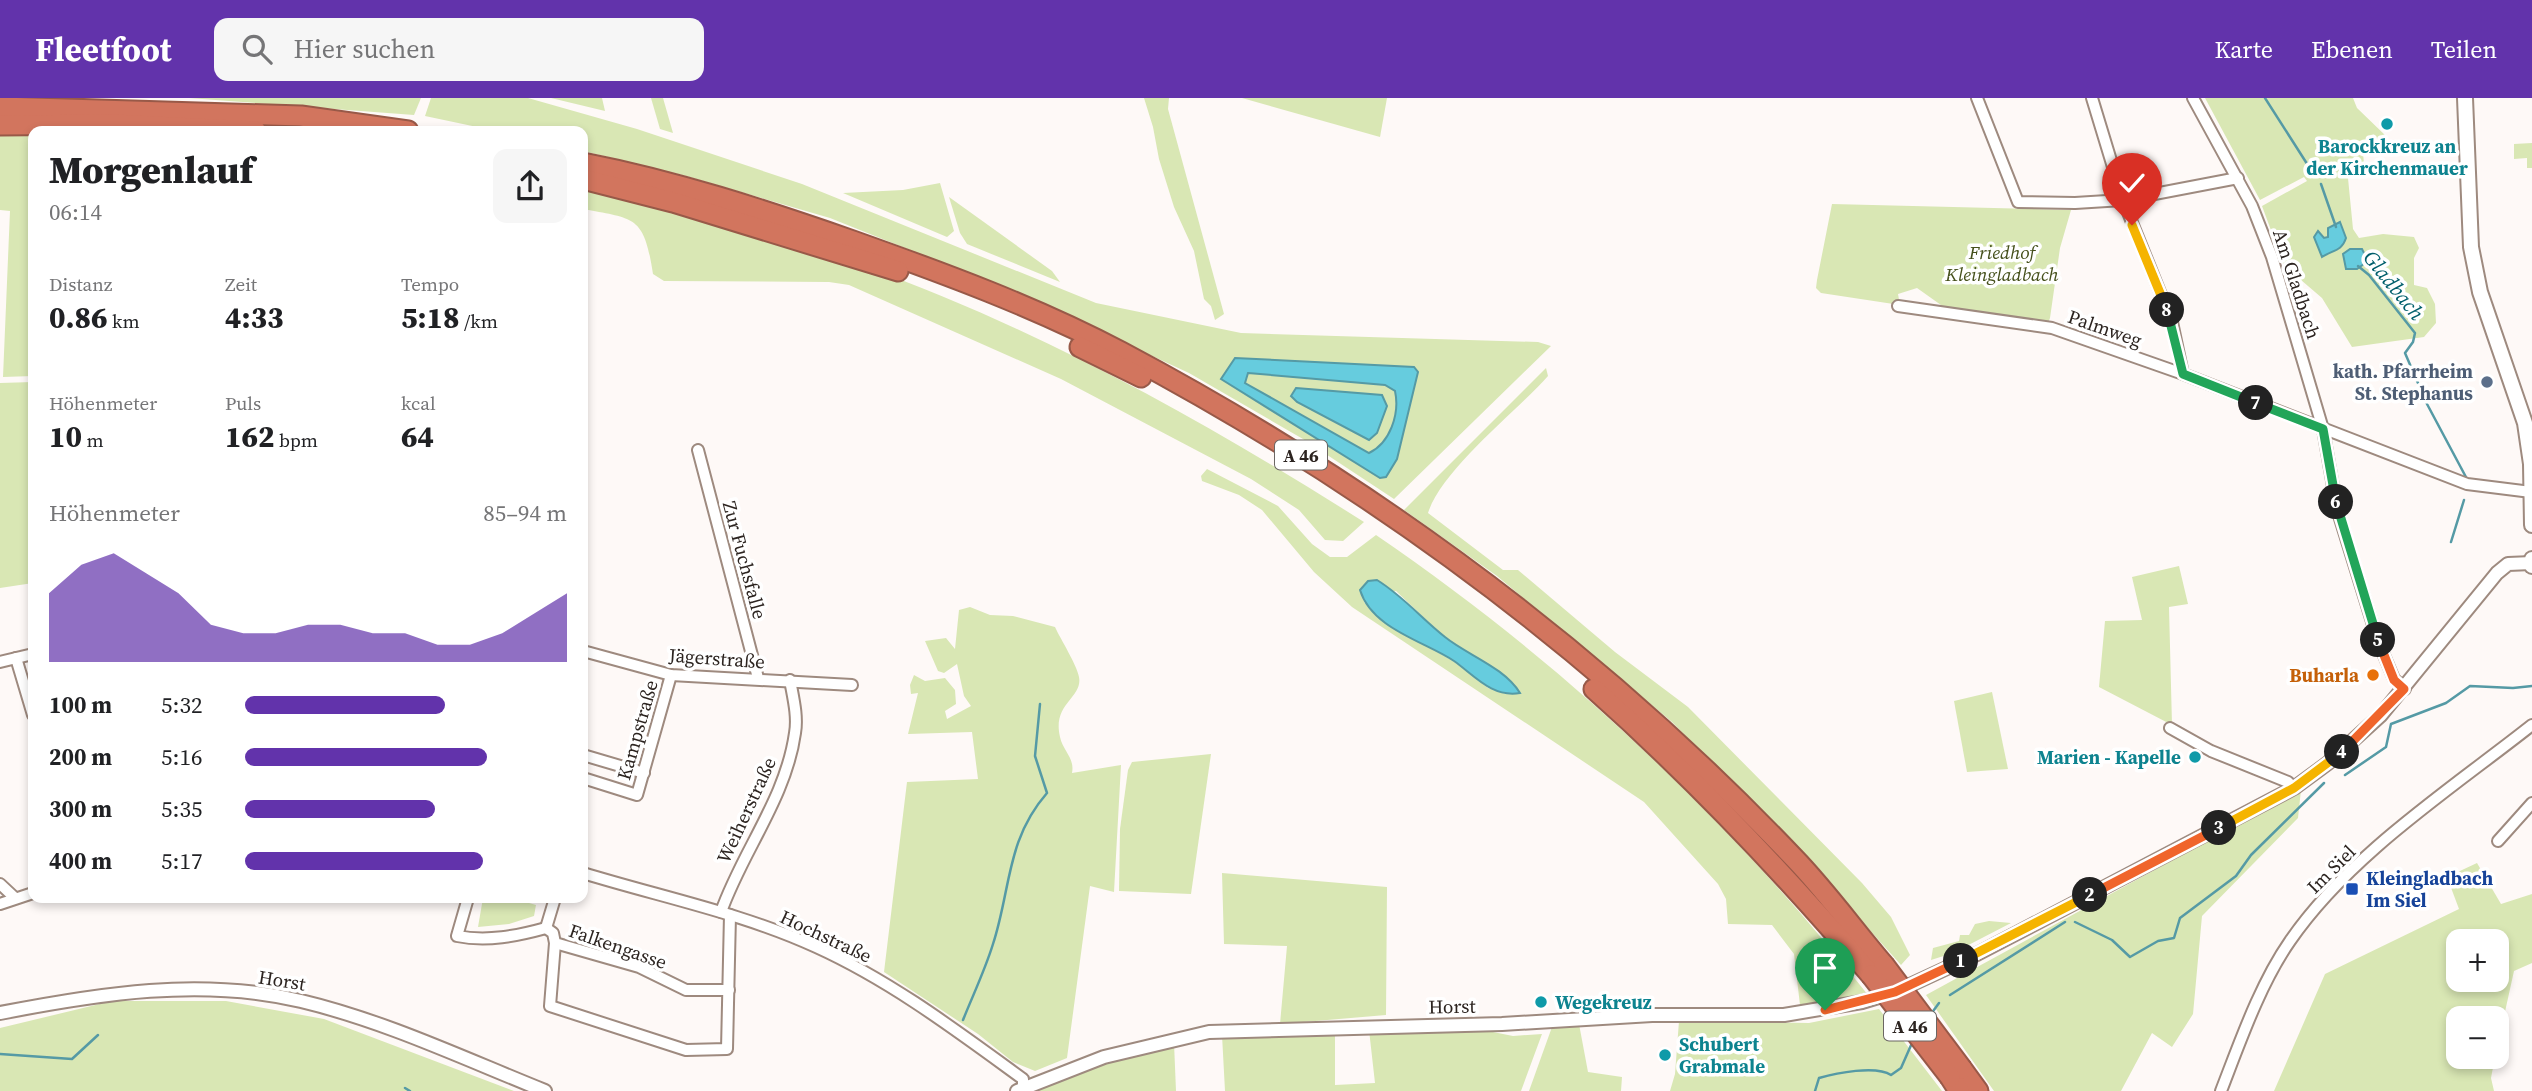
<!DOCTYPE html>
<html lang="de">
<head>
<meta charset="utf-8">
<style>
  body { margin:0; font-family:"Source Serif 4",serif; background:#f6f6f6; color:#202124; height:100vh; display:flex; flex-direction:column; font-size:26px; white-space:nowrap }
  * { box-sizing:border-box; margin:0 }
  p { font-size:23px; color:#757577 }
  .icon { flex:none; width:38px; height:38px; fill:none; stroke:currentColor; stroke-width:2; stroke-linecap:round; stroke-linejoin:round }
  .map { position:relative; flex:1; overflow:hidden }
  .panel { position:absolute; left:28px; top:28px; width:560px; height:777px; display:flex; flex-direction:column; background:#fff; border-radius:14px; box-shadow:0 4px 10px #0003 }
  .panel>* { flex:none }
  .tools { position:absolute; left:2446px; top:831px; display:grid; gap:14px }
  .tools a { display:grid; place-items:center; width:63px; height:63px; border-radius:14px; background:#fff; box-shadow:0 4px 10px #0003; font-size:35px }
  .pin { position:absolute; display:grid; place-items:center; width:60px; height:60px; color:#fff; margin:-72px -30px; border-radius:50% 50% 50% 0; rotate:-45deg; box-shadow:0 0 7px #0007 }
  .pin .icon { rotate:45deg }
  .km { position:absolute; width:35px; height:35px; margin:-18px; border-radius:50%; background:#222; color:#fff; font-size:19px; line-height:35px; text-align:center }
  .round { display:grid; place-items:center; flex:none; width:74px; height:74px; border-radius:14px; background:#f6f6f6 }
  .overview { display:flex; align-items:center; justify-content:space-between; height:119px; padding:0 21px }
  h1 { font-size:38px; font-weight:800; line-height:52px }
  .stats { display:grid; grid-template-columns:repeat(3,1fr); gap:10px; height:119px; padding:7px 21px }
  .stats div { display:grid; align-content:center }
  .stats b { font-size:30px; font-weight:800 }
  .stats small { font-size:19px; font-weight:400 }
  .stats p { font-size:19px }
  .chart { height:196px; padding:14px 21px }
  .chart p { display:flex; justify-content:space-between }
  .chart svg { width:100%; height:126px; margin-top:7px; fill:#6233ab; opacity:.7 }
  ul { padding:0 21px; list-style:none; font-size:23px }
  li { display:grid; grid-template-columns:112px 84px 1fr; align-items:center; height:52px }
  li i { height:18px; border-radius:9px; background:#6233ab }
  header { display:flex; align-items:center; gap:42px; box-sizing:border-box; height:98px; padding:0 35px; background:#6233ab; color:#fff }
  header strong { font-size:33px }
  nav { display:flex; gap:38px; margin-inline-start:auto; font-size:24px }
  .search { width:490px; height:63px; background:#f6f6f6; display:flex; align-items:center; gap:18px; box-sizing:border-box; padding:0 24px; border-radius:14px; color:#757577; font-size:26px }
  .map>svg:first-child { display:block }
</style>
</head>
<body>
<header>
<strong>Fleetfoot</strong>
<div class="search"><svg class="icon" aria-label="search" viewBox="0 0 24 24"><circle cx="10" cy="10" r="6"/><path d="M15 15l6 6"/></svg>Hier suchen</div>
<nav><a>Karte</a><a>Ebenen</a><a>Teilen</a></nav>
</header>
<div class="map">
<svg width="2532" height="993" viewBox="0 0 2532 993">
  <rect width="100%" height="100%" fill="#fef9f7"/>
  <g fill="#d9e7b4" fill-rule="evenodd">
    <path d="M189 0H421L414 17Z"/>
    <path d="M431 0H528L637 31 802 86 1096 205 1241 235 1538 244 1551 248 1394 401 1303 341 1189 275 1005 190 830 120 686 78 583 53V33H496L425 18ZM1236 260 1418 274 1380 380 1221 281Z"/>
    <path d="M551 0H602L605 13Z"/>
    <path d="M651 0H663L673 35 660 31Z"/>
    <path d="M1144 0H1169L1168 11 1224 216 1215 222 1211 208 1204 201 1194 153 1174 109 1159 61 1153 29Z"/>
    <path d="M1242 0H1387L1380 39Z"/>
    <path d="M2205 0H2353L2357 10 2387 39 2375 49 2362 43 2364 66 2347 70 2353 131 2359 140 2383 136 2414 139 2419 150 2414 160V187L2427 190 2435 206 2436 225 2424 239 2352 249 2322 200 2301 182 2291 186 2262 108 2307 83 2304 79 2260 102Z"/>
    <path d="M0 30 33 33V278L3 279 10 113 0 112Z"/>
    <path d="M2532 45V70H2527V60L2514 61V46Z"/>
    <path d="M583 84C677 112 774 136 866 169 1042 232 1206 324 1364 424L1343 443 1325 442 1299 412 1251 381 1061 281 849 187 829 184 664 183 653 176C644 118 636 121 583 111Z"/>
    <path d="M940 85 954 133 947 139 843 95 903 92Z"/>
    <path d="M949 99 1052 173 1060 184 967 146 960 135Z"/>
    <path d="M1832 106 2071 112 2060 150 2050 220 2048 225 1948 212 1917 190 1898 196 1900 207 1821 195 1816 190 1817 182Z"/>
    <path d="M1546 270 1548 278C1516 314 1442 371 1428 415L1503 472H1518L1615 554 1688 609 1862 785 1891 819 1910 857 1901 867 1814 770 1672 624 1497 478 1404 412Z"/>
    <path d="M1248 275 1385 287 1395 293C1400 316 1390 345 1369 355L1245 285Z"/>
    <path d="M33 284V485L0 490V285Z"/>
    <path d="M1207 371 1278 408 1312 446 1330 459H1347L1376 437C1562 564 1729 720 1868 897L1800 907 1794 856 1772 827 1728 826 1726 801 1718 786 1644 704 1352 509 1314 474 1262 412 1239 397 1202 383 1201 378ZM1396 493 1445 540 1495 571 1517 590 1499 592 1488 590 1455 564 1388 526 1364 504Z"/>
    <path d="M2179 468 2188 506 2169 509 2172 627 2099 589 2105 523 2142 522 2132 479Z"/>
    <path d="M970 509 990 517 1013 518 1055 529C1061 542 1077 567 1079 579 1083 600 1052 605 1060 639 1063 653 1075 660 1072 675L1121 667 1114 794 1090 788 1067 960 1035 973 1013 964 978 936 884 874 907 684 978 681 972 634 908 636 918 595 911 596 910 587 914 577 925 583 945 580 955 592 956 606 945 613 947 621 971 608 964 598 957 566 944 575 938 573 925 543 946 540 955 551 959 512Z"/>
    <path d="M1992 594 2008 671 1967 674 1954 603Z"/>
    <path d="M1211 656 1191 796 1119 793 1120 731 1128 672 1132 664Z"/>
    <path d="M2301 692 2298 720 2202 818 2193 916 2172 949 2152 935 2121 993H1994L1926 897Z"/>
    <path d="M2477 765 2501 806 2532 796V865L2514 873 2497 950V920H2459V959H2495L2491 980 2494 993H2274L2325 876 2459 811 2447 779ZM2459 844H2497V882H2459Z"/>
    <path d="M1222 775 1387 789 1386 917 1280 926 1287 848 1224 846Z"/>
    <path d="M483 800H512L536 807 534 818 509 826 478 829Z"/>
    <path d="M1989 823 2011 825 1953 855 1931 862 1933 850 1959 843 1960 837H1969L1975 826Z"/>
    <path d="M112 903H226L324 921 514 993H0V930Z"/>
    <path d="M1879 911 1942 993H1670L1675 976 1679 923 1809 925Z"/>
    <path d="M1579 926 1588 974 1622 979 1621 993H1529L1552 929Z"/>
    <path d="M1478 931 1513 938 1542 936 1521 993H1225L1222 937 1335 933V987L1375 985 1369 932 1438 934Z"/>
    <path d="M1174 945 1176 993H1036L1109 961Z"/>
  </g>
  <g fill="#66ccde" stroke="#559aa5" stroke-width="2" fill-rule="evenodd">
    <path d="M2340 124 2346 140C2342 153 2333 152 2322 159L2314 139 2318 133 2324 140 2328 139V130Z"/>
    <path d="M2350 151H2362L2368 163 2357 171H2346L2343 156Z"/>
    <path d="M1235 260 1414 269 1418 274 1397 361 1386 379 1380 380 1221 281ZM1248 275 1385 287 1395 293C1400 316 1390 345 1369 355L1245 285Z"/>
    <path d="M1296 290 1382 297 1387 308 1377 335 1369 342 1297 304 1291 298Z"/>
    <path d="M1377 482C1403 498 1421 520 1445 539 1467 557 1504 569 1520 595 1492 600 1474 577 1454 563 1424 543 1372 531 1360 492L1368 483Z"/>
  </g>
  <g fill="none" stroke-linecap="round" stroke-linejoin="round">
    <g stroke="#559aa5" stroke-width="2.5">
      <path d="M2265 0 2311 72"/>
      <path d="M2321 86 2336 129"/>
      <path d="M2358 168 2369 177 2415 235 2413 244 2405 255 2427 306 2467 381"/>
      <path d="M2451 444 2464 402"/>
      <path d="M2345 677 2386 649 2391 626 2446 605 2470 588 2513 590 2532 588"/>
      <path d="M2075 824 2112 842 2130 859 2158 843 2174 840 2180 820 2236 778 2251 757 2324 685"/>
      <path d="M1950 897 2065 824"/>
      <path d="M1931 916 1939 905"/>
      <path d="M963 922C973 897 985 872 993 846 1011 791 1006 742 1047 695L1035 658 1040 606"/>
      <path d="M0 956 72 961 98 937"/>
      <path d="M405 990 410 993"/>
      <path d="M1815 993 1819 980C1836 975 1876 967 1891 977L1901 970 1912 945"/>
    </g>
    <g stroke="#9e8a7f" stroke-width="14">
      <g id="minor">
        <path d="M1977 0 2018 104 2075 105 2123 102 2238 80"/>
        <path d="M2092 0 2123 102 2172 224 2183 276"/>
        <path d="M2193 0 2252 108 2272 159 2323 331 2337 411 2378 543 2394 581 2405 591"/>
        <path d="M1898 208 2052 230 2183 276 2467 386 2531 394"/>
        <path d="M698 352 758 580"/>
        <path d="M583 553 671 577 852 587"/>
        <path d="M16 560 33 617"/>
        <path d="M0 564 33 556"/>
        <path d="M2170 630 2211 653 2288 684 2294 690"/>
        <path d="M583 657 644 675"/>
        <path d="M583 680 637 697 671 577"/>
        <path d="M2498 743 2532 705"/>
        <path d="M583 775C661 799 742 815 816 849 891 883 957 933 1023 981V990"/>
        <path d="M0 786 15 800"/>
        <path d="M468 800 457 838C487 844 517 838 546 830"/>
        <path d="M0 806 33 795"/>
        <path d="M721 814C742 754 786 700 795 635 798 618 793 599 790 582"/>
        <path d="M546 830 553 835 555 845 639 869 686 892H729"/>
        <path d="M546 830 555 800"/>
        <path d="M555 845 550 908 686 952 727 951 730 817"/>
        <path d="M2221 993C2240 944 2260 886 2290 843 2349 757 2451 691 2532 627"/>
      </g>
    </g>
    <g stroke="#9e8a7f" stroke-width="16">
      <g id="tertiary">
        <path d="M0 915C98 896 201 879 301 903 385 923 465 961 545 993"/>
        <path d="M1017 993 1104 959 1209 934 1502 926 1652 917H1784L1862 904 1895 894 1977 856 2294 690 2328 665 2381 617 2497 475 2508 466 2532 465"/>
      </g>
    </g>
    <g stroke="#9e8a7f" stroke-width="18">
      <g id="secondary">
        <path d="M2465 0 2471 149 2480 194 2525 325 2531 366 2532 427"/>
        <path d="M2532 461V468"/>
      </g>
    </g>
    <g stroke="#985948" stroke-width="23">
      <g id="motorway">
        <path d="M0 9 301 18 408 33"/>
        <path d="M0 27 114 26 256 33"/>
        <path d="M583 65C675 83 764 112 853 143 943 175 1036 209 1121 254 1370 386 1599 555 1794 760 1826 793 1854 832 1884 867"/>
        <path d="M583 81 673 104 898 173"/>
        <path d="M1080 249 1141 279"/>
        <path d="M1594 591C1694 680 1784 775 1871 877"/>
        <path d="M1962 971 1978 993"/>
        <path d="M1950 979 1959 993"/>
      </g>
    </g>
    <use href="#minor" stroke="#fff" stroke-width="10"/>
    <use href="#tertiary" stroke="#fff" stroke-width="12"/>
    <use href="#secondary" stroke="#fff" stroke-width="14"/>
    <use href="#motorway" stroke="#d2755e" stroke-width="19"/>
    <g stroke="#985948" stroke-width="23" stroke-linecap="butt">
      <g id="motorway-bridge">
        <path d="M1884 867 1962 971"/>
        <path d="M1871 877 1950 979"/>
      </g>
    </g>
    <use href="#motorway-bridge" stroke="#d2755e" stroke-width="19"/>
  </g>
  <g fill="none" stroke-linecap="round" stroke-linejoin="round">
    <g stroke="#fff" stroke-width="14">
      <path id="split-1" d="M1825 912 1895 894 1961 863"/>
    </g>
    <g stroke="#fff" stroke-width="14">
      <path id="split-2" d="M1961 863 2090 797"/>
    </g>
    <g stroke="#fff" stroke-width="14">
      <path id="split-3" d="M2090 797 2219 730"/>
    </g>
    <g stroke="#fff" stroke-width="14">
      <path id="split-4" d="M2219 730 2294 690 2342 654"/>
    </g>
    <g stroke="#fff" stroke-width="14">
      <path id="split-5" d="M2342 654 2404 591 2394 582 2378 542"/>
    </g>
    <g stroke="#fff" stroke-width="14">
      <path id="split-6" d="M2336 404 2378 542"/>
    </g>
    <g stroke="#fff" stroke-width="14">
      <path id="split-7" d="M2256 305 2323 331 2336 404"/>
    </g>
    <g stroke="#fff" stroke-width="14">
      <path id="split-8" d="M2167 212 2183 276 2256 305"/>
    </g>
    <g stroke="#fff" stroke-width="14">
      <path id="split-9" d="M2132 127 2167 212"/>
    </g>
    <use href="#split-1" stroke="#f0652b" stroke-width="9"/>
    <use href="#split-2" stroke="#f5b400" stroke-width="9"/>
    <use href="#split-3" stroke="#f0652b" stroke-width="9"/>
    <use href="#split-4" stroke="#f5b400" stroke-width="9"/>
    <use href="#split-5" stroke="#f0652b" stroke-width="9"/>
    <use href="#split-6" stroke="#22a559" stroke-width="9"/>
    <use href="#split-7" stroke="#22a559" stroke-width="9"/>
    <use href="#split-8" stroke="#22a559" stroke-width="9"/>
    <use href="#split-9" stroke="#f5b400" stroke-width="9"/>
  </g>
  <g fill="#0f9aa8" stroke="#fff" stroke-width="2.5">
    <circle cx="2387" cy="26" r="7"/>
    <circle cx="2195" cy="659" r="7"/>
    <circle cx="1541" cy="904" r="7"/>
    <circle cx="1665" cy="957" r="7"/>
  </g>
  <circle fill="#5c6f8a" stroke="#fff" stroke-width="2.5" cx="2487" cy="284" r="7"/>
  <circle fill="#e8710a" stroke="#fff" stroke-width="2.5" cx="2373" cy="577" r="7"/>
  <rect fill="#1a4fb4" stroke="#fff" stroke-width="2.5" x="2345" y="784" width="14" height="14" rx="3.5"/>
  <g text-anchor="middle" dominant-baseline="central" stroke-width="7" stroke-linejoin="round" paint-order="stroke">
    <g fill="#fff" stroke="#6b6663" stroke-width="2">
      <rect x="1275" y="342.5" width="52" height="29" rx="5"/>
      <rect x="1884" y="913.5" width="52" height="29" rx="5"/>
    </g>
    <g font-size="18" font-weight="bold" fill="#2c2420">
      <text x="1301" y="357">A 46</text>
      <text x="1910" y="928">A 46</text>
    </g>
    <g font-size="19" font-weight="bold" fill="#0d838f" stroke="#fff" text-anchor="start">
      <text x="2387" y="48" text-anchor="middle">Barockkreuz an<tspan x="2387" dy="22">der Kirchenmauer</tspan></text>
      <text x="2181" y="659" text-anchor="end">Marien - Kapelle</text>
      <text x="1555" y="904">Wegekreuz</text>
      <text x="1679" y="946">Schubert<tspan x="1679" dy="22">Grabmale</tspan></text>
    </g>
    <g font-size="19" font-style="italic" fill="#45501b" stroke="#fff">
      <text x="2002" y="154">Friedhof<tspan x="2002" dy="22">Kleingladbach</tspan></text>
    </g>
    <g font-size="19" fill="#2c2420" stroke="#fff">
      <text transform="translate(2297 186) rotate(72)">Am Gladbach</text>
      <text transform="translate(2105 230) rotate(19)">Palmweg</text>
      <text transform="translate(745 462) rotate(75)">Zur Fuchsfalle</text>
      <text transform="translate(717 560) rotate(4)">Jägerstraße</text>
      <text transform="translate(637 632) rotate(-74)">Kampstraße</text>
      <text transform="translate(746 712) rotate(-65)">Weiherstraße</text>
      <text transform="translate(2331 771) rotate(-45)">Im Siel</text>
      <text transform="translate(826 838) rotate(25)">Hochstraße</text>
      <text transform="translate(618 848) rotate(19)">Falkengasse</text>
      <text transform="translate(282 882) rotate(9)">Horst</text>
      <text transform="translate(1452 908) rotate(-1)">Horst</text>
    </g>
    <g font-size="19" font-weight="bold" fill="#4e5e75" stroke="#fff" text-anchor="end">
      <text x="2473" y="273">kath. Pfarrheim<tspan x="2473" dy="22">St. Stephanus</tspan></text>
    </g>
    <g font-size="19" font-weight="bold" fill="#c56008" stroke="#fff" text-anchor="end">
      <text x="2359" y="577">Buharla</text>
    </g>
    <g font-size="19" font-weight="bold" fill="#164399" stroke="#fff" text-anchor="start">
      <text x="2366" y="780">Kleingladbach<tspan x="2366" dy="22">Im Siel</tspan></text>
    </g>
    <g font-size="21" font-style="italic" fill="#015f6c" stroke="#fff">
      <text transform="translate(2394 187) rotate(51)">Gladbach</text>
    </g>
  </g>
</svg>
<div class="tools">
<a>+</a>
<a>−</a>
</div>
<div class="pin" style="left:1825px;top:912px;background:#1e9e55"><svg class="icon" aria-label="arrive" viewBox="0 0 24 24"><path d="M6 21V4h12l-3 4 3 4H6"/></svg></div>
<div class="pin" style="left:2132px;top:127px;background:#d93025"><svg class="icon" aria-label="check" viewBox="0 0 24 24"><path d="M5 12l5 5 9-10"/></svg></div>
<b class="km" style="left:1961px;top:863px">1</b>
<b class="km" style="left:2090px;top:797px">2</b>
<b class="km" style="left:2219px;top:730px">3</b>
<b class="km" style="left:2342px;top:654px">4</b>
<b class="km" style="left:2378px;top:542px">5</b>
<b class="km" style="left:2336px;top:404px">6</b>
<b class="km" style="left:2256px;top:305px">7</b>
<b class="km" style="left:2167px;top:212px">8</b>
<section class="panel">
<div class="overview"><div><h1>Morgenlauf</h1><p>06:14</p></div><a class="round"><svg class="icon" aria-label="share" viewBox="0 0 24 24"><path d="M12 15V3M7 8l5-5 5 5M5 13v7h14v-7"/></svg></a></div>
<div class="stats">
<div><p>Distanz</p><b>0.86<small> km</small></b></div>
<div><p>Zeit</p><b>4:33</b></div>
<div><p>Tempo</p><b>5:18<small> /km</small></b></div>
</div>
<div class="stats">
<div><p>Höhenmeter</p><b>10<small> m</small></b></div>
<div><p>Puls</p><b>162<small> bpm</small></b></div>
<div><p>kcal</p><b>64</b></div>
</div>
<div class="chart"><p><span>Höhenmeter</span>85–94 m</p>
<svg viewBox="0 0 160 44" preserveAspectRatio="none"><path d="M0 44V20L10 10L20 6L30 13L40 20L50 31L60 34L70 34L80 31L90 31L100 34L110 34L120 38L130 38L140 34L150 27L160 20V44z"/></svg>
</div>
<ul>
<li><b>100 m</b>5:32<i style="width:62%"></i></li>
<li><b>200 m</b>5:16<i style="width:75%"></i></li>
<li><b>300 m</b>5:35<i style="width:59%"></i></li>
<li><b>400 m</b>5:17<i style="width:74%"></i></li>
</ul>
</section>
</div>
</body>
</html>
